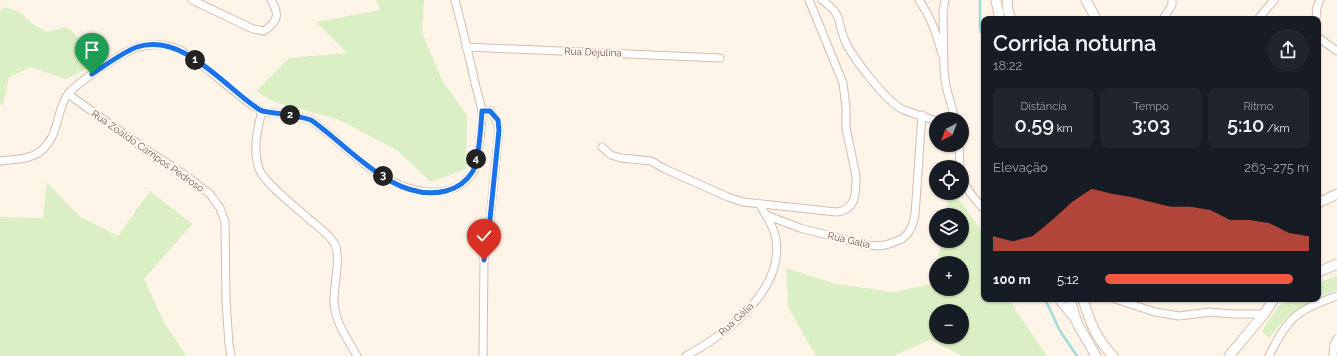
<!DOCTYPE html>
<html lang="pt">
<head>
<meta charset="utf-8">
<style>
  body { margin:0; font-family:Raleway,sans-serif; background:#20242c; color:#f1f3f6; height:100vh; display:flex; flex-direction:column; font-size:15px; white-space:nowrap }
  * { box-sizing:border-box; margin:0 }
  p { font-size:13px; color:#9ea1a6 }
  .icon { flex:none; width:22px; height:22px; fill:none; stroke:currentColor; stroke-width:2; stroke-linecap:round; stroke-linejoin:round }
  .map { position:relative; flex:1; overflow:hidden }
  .drawer { position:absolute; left:981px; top:16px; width:340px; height:286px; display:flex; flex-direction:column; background:#171b24; border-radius:8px; box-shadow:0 1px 3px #0004 }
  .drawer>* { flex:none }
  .needle { width:26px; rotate:222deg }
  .fabs { position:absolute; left:929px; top:112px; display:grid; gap:8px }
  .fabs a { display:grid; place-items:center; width:40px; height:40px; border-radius:50%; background:#171b24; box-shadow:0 1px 3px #0004; font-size:20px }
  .pin { position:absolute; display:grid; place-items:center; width:34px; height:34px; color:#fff; margin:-41px -17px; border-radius:50% 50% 50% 0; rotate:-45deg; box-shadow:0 0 4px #0007 }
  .pin .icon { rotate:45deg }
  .km { position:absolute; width:20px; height:20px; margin:-10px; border-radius:50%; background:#222; color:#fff; font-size:11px; line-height:20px; text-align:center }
  .round { display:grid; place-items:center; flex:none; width:42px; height:42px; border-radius:21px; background:#20242c }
  .head { display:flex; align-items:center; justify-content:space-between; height:68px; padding:0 12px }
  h1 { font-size:22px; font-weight:600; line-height:30px }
  .figures { display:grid; grid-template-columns:repeat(3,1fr); gap:6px; height:68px; padding:4px 12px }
  .figures div { display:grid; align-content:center; border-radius:8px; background:#20242c; text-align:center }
  .figures b { font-size:20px; font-weight:600 }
  .figures small { font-size:11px; font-weight:400 }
  .figures p { font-size:11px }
  .chart { height:112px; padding:8px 12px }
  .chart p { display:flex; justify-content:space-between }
  .chart svg { width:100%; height:72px; margin-top:4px; fill:#f45742; opacity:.7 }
  ul { padding:0 12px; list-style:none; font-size:13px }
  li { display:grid; grid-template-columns:64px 48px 1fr; align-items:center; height:30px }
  li i { height:10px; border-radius:5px; background:#f45742 }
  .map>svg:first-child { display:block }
</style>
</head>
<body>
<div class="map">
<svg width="1337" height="356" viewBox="0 0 1337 356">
  <rect width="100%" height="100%" fill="#fef4e8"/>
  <g fill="#daefc4" fill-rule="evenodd">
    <path d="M376 0H424L422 33 443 82 467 115 466 169 431 182 397 150 337 119 274 102 256 91 289 58 347 53 316 22 380 10Z"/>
    <path d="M3 7 18 11 33 24 46 32 67 27 104 61 66 79 31 67 9 77 3 106 0 103V13Z"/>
    <path d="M47 182 79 216 118 236 150 191 192 224 144 279 165 324 186 356H0V217L43 218Z"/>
    <path d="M948 193H954L981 230 984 236V299H1011L1015 309 1047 356H963L930 340 893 356H816L788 307 786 268 836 284 894 292 931 284 936 264V289H962V263H936L942 241H962V215H946ZM936 311H962V337H936Z"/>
    <path d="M1337 276V290L1318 297V283Z"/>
    <path d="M1288 299H1314L1286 318 1269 338 1262 331 1278 307Z"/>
  </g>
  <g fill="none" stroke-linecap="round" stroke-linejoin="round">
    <g stroke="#9fdbde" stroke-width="2.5">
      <path d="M980 0V29L984 38"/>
      <path d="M1045 299 1060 331 1077 356"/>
    </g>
    <g stroke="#d5bcaf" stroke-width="9">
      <g id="street">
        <path d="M192 0 253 29 264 31C278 21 280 15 271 0"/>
        <path d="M822 0C844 16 836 20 845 41 853 58 887 103 904 110 914 114 926 117 936 121"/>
        <path d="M919 0C932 19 936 33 942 54"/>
        <path d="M945 0 943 12 944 71 946 86 955 119"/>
        <path d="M1163 19 1172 5V0"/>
        <path d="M1258 19 1274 0"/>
        <path d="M1316 19 1317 7 1320 0"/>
        <path d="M1320 39 1337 51"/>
        <path d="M466 47 720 58"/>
        <path d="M68 94 145 149 185 175 210 194 220 208 225 222 226 302 229 344 231 356"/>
        <path d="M262 111C257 130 252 152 260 171 267 185 298 209 310 220 318 227 329 234 334 243 342 255 333 288 334 303 335 322 348 340 357 356"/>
        <path d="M482 111H490C496 117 498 122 499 130L490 219 484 260 483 356"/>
        <path d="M959 145 960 167"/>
        <path d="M602 147 611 155 621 158 651 161 665 169 728 197 743 202 836 212C857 210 856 192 856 176L846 128V107L843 83 809 0"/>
        <path d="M0 161C15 159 32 160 43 149 60 133 56 110 68 94 77 83 125 50 138 47 151 44 166 44 177 49 184 51 190 56 195 60 217 75 238 97 260 110 264 113 271 112 275 113 287 115 299 116 311 120 341 141 366 172 402 186 426 195 456 197 473 172 478 164 482 123 482 112 481 103 477 92 475 83 469 55 462 27 455 0"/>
        <path d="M962 174C965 189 974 198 984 209"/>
        <path d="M766 215 800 228 866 245 879 246 889 244 902 239 908 233 912 226 915 215 922 115"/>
        <path d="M1058 299 1075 320"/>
        <path d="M1115 299 1155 312 1179 316 1210 312 1233 314H1264"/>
        <path d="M686 356C726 334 784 291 776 239 774 226 765 214 759 203"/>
        <path d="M1269 356C1288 318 1296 310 1337 296"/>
        <path d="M1333 356 1334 344 1337 339"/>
      </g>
    </g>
    <g stroke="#dbbdae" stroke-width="11">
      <g id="secondary">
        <path d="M996 0 1000 19"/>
        <path d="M1007 0 1008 11 1011 19"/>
        <path d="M1086 0 1096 19"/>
        <path d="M1318 203 1337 194"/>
        <path d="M1318 272 1337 264"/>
        <path d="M1070 299 1077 323 1096 356"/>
        <path d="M1083 299C1090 323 1096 338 1113 356"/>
        <path d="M1229 356 1264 314 1274 299"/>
      </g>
    </g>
    <use href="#street" stroke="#fff" stroke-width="7"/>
    <use href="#secondary" stroke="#fff" stroke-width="9"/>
  </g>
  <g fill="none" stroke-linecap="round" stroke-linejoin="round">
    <g stroke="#fff" stroke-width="8">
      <path id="route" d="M92 74C104 66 125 51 137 47 184 32 225 88 260 110 264 112 270 112 275 113 287 115 299 116 311 120 349 146 394 204 446 191 457 188 467 181 473 171 479 161 481 124 482 111H490L498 120 499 130 490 219 484 260"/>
    </g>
    <use href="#route" stroke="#1a73e8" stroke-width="5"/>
  </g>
  <g text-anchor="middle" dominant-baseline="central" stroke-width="4" stroke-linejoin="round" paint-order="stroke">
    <g font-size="10" fill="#7d5648" stroke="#fff8f1">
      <text transform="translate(593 52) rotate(2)">Rua Dejulina</text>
      <text transform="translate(148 151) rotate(35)">Rua Zoaldo Campos Pedroso</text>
      <text transform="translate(849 240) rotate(13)">Rua Galia</text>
      <text transform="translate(736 319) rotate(-43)">Rua Gália</text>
    </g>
  </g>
</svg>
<div class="fabs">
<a><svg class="needle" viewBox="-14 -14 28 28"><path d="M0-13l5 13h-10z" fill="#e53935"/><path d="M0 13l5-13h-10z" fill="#9ea1a6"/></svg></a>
<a><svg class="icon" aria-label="locate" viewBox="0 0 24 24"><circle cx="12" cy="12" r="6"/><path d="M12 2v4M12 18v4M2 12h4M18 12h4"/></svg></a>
<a><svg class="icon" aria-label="layers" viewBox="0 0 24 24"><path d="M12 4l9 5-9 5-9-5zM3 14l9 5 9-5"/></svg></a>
<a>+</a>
<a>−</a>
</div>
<div class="pin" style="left:92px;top:74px;background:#1e9e55"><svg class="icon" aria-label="arrive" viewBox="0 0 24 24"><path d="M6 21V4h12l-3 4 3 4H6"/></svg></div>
<div class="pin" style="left:484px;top:260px;background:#d93025"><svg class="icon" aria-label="check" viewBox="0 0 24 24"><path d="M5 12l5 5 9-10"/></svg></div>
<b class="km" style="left:195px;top:60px">1</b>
<b class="km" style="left:290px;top:115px">2</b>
<b class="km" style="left:383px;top:176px">3</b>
<b class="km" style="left:476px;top:159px">4</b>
<section class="drawer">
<div class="head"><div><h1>Corrida noturna</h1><p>18:22</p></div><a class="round"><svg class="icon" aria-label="share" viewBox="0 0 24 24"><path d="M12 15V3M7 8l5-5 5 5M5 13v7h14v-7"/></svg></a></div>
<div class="figures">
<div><p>Distância</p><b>0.59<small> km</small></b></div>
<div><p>Tempo</p><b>3:03</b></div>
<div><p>Ritmo</p><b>5:10<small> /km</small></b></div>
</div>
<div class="chart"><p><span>Elevação</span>263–275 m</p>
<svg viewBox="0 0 160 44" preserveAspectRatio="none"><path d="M0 44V35L10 38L20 35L30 25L40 14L50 6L60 9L70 11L80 14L90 17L100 17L110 19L120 25L130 25L140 27L150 33L160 35V44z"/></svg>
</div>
<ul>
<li><b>100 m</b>5:12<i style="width:92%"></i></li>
</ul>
</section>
</div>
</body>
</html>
